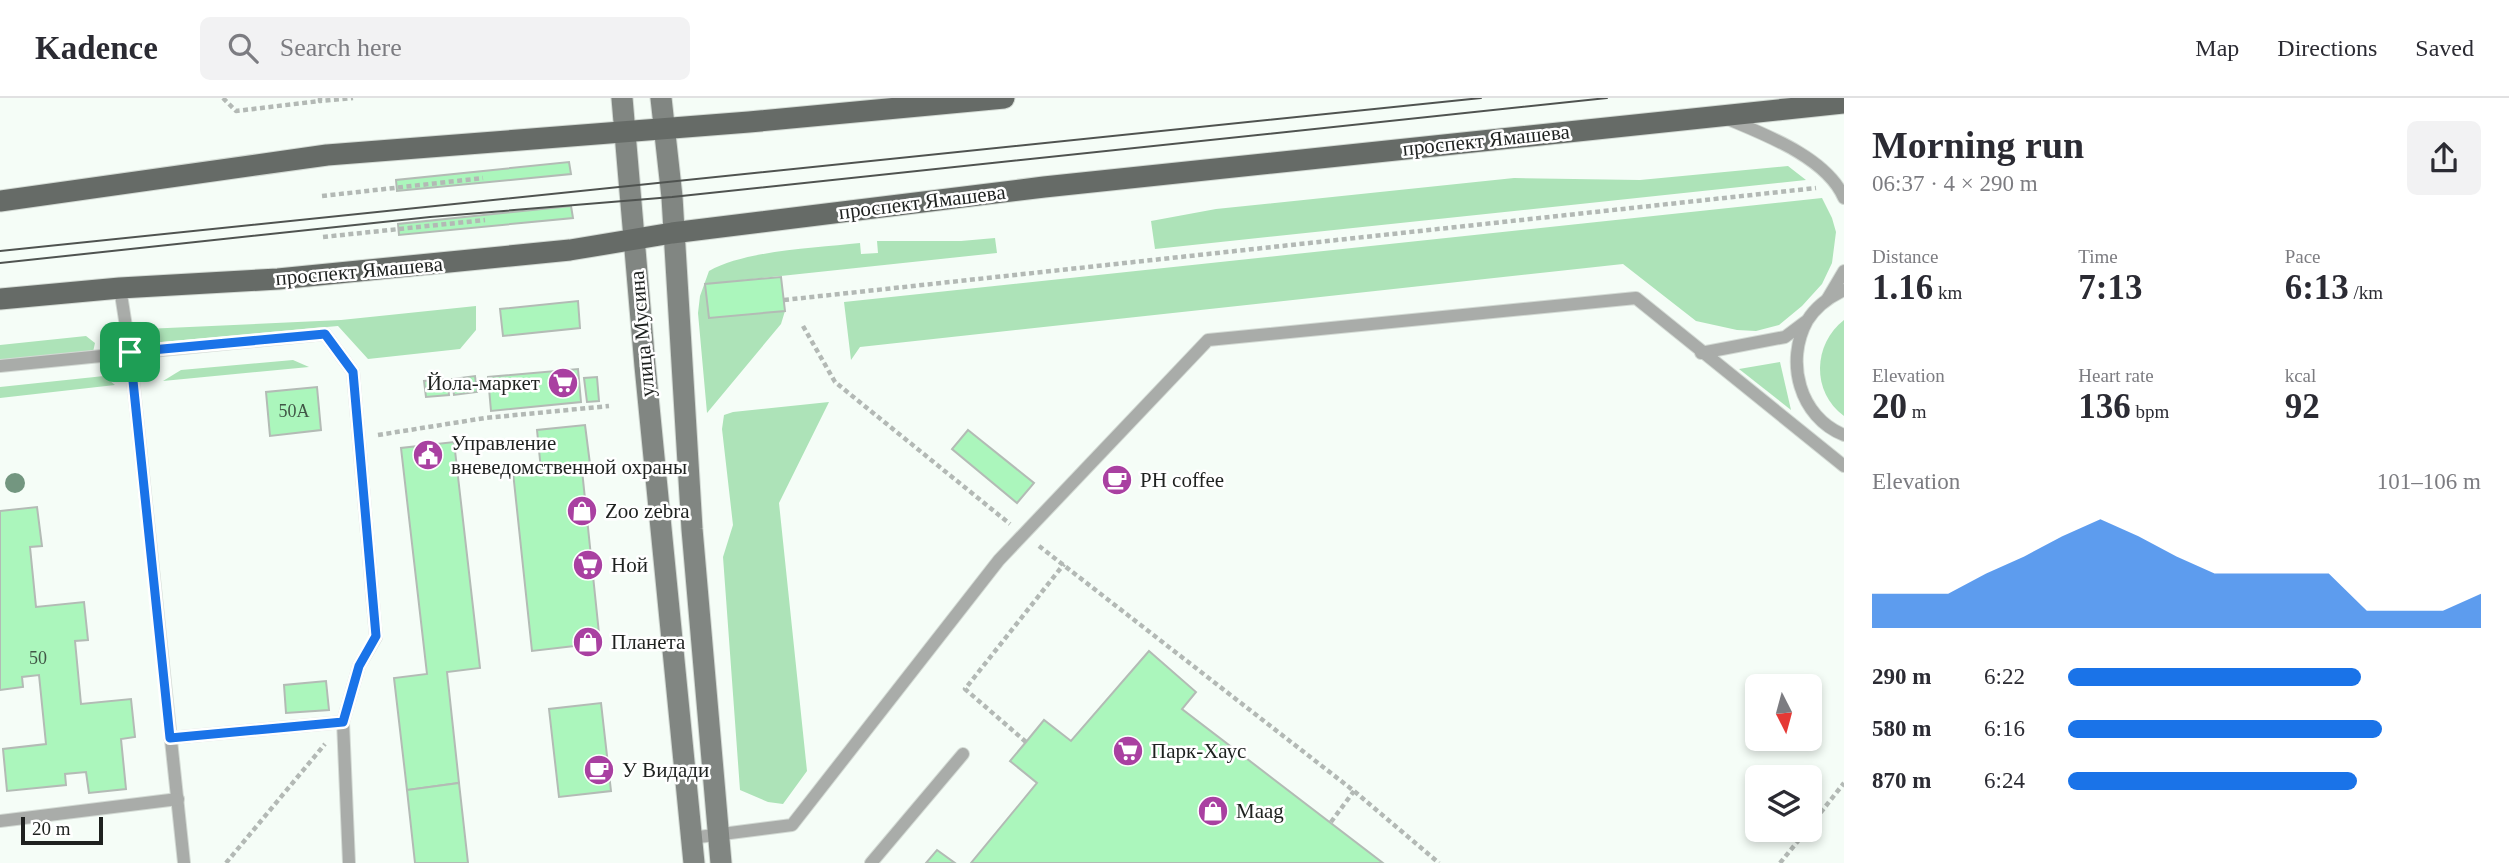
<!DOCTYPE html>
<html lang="en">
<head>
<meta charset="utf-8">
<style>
  body { margin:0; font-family:Georgia,serif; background:#f2f2f3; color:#2b2b33; height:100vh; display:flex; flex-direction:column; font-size:26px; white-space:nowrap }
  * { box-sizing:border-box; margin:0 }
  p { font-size:23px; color:#7c7c81 }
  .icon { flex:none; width:38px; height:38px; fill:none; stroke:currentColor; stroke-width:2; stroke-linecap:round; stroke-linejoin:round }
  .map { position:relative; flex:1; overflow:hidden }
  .sheet { display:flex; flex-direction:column; background:#fff; width:665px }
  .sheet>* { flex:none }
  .needle { width:46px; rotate:174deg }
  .controls { position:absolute; left:1745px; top:576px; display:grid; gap:14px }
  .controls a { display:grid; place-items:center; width:77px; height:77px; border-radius:10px; background:#fff; box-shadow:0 4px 10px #0003; font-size:35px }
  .scale { position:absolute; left:21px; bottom:18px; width:82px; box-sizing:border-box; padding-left:7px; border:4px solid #1e211f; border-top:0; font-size:19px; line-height:24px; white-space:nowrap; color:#1e211f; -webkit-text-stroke:5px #fff; paint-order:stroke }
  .pin { position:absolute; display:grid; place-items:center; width:60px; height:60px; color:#fff; margin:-30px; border-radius:14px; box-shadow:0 4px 10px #0006 }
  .round { display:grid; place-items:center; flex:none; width:74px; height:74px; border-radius:10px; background:#f2f2f3 }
  .headline { display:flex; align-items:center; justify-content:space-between; height:119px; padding:0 28px }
  h1 { font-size:38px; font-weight:800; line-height:52px }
  .metrics { display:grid; grid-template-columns:repeat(3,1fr); gap:10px; height:119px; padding:7px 28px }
  .metrics div { display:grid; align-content:center }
  .metrics b { font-size:35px; font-weight:800 }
  .metrics small { font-size:19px; font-weight:400 }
  .metrics p { font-size:19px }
  .chart { height:196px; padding:14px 28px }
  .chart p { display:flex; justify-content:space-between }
  .chart svg { width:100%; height:126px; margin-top:7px; fill:#1a73e8; opacity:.7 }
  ul { padding:0 28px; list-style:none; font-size:23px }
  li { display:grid; grid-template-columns:112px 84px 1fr; align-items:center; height:52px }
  li i { height:18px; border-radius:9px; background:#1a73e8 }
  header { display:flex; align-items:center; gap:42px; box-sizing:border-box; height:98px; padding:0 35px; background:#fff; border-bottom:2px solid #e1e1e2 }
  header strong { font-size:33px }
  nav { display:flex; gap:38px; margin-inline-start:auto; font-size:24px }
  .search { width:490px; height:63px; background:#f2f2f3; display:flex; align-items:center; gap:18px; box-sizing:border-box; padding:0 24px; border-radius:10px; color:#7c7c81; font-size:26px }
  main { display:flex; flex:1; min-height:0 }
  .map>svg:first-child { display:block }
</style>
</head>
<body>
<header>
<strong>Kadence</strong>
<div class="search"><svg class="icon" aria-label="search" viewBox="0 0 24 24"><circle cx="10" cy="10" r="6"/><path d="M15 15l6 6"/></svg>Search here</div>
<nav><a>Map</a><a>Directions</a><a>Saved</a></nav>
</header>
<main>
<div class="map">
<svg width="1844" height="765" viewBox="0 0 1844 765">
  <rect width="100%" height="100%" fill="#f5fdf7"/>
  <g fill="#ade3b8">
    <path d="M1788 68 1806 82 1155 151 1151 123 1216 111 1514 80 1640 82Z"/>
    <path d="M1822 100 1832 120 1836 134 1832 165 1822 186 1802 208 1779 227 1756 233 1737 232 1696 223 1623 166 860 249 851 262 844 204Z"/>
    <path d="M995 140 997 155 705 186 709 220 785 213 781 226 707 315 698 215 700 198 709 173C746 152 816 150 860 145L861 156 878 155 877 143H961Z"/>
    <path d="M476 208V232L460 251 368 261 338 228 139 246 137 238 145 231 341 222Z"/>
    <path d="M1844 222V318C1811 294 1813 246 1844 222Z"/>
    <path d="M86 238 95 245 93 254 0 264V247Z"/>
    <path d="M293 262 309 269 163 283 181 272Z"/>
    <path d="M1780 264 1791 312 1739 271Z"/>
    <path d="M104 278 115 287 0 300V289Z"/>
    <path d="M829 304 779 405 807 673 783 706 768 704 740 692 723 459 733 427 722 331 724 317 733 314Z"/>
  </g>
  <g fill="#abf6bc" stroke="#b3bbb5" stroke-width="2">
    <path d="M569 64 571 76 397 93 396 82Z"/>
    <path d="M571 108 573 120 399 137 398 126Z"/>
    <path d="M781 179 785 213 709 220 705 186Z"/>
    <path d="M578 203 580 230 503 238 500 211Z"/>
    <path d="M578 271 581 304 491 313 488 279Z"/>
    <path d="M475 278 477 294 454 297 452 281Z"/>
    <path d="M597 279 599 303 587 304 584 280Z"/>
    <path d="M447 281 449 297 426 299 424 283Z"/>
    <path d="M317 289 321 332 270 338 266 294Z"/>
    <path d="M585 327 590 366 541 372 537 332Z"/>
    <path d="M968 332 1034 385 1017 405 952 351Z"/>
    <path d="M454 344 480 570 447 574 459 685 407 692 394 580 427 576 401 350Z"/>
    <path d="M590 366V371L582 372 600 545 532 553 513 374Z"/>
    <path d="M37 409 42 448 30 449 36 509 84 504 88 542 75 543 81 606 131 601 135 639 121 641 126 691 89 695 86 674 65 676 66 687 7 693 3 651 46 646 39 577 22 579 23 589 0 592V413Z"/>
    <path d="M1149 553 1196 594 1182 611 1383 765H971L1037 685 1010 663 1026 644 1044 622 1071 643Z"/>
    <path d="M326 583 329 612 286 615 284 587Z"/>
    <path d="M601 605 611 693 559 699 549 611Z"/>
    <path d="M459 685 468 765H415L407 692Z"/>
    <path d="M937 752 955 765H926Z"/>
  </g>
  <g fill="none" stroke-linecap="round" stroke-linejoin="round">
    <g stroke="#d3dad4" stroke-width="14">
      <g id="lane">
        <path d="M1728 21C1766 37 1827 60 1844 100"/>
        <path d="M120 190 130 254 184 765"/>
        <path d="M1844 192C1829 199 1816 208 1807 223 1785 263 1799 319 1844 337"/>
        <path d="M1828 200 1844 173"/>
        <path d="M1701 255 1785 239 1805 224"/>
        <path d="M0 268 325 236 353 274 376 539 359 568 343 624 349 765"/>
        <path d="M170 640 343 624"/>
        <path d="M0 723 178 701"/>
        <path d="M691 740 792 727 999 462 1208 242 1636 200 1844 368"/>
        <path d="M871 765 963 656"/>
      </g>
    </g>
    <g stroke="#d3dad4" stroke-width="23">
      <g id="secondary">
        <path d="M622 0 645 268 694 765"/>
        <path d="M661 0 672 99 692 431 721 765"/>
      </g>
    </g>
    <g stroke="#d3dad4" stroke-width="23">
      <g id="primary">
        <path d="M0 103 327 57 749 24 1004 0"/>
        <path d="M0 201 120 190 278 181 570 152 672 135 1044 89 1844 5"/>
      </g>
    </g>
    <g stroke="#b3b9b5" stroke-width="4.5" stroke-dasharray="5 3.5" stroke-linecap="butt">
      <path d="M223 0 236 13 320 3"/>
      <path d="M320 0V3L353 0"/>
      <path d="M322 98 483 80"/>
      <path d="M323 139 485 122"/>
      <path d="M784 202 1816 90"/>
      <path d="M803 228 835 284 1010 426"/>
      <path d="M378 337 485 320 609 308"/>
      <path d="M1039 448 1354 693 1439 765"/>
      <path d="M1026 644 965 591 1064 466"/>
      <path d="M1331 724 1354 693"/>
      <path d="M1810 728 1844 685"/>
      <path d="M226 765 325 646"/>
      <path d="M1780 765 1807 732"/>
    </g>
    <use href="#lane" stroke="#a9aca9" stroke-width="12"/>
    <use href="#secondary" stroke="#818682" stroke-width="21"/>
    <use href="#primary" stroke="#666b67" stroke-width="21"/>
    <g stroke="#4f5350" stroke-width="2">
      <path d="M0 153C493 100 987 51 1481 0"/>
      <path d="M0 165 430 119 672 99 1607 0"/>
    </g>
  </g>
  <circle fill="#739680" cx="15" cy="385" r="10"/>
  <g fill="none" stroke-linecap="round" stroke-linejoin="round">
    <g stroke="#fff" stroke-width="14">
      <path id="route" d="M325 236 353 274 376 538 359 568 343 624 170 640 130 254Z"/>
    </g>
    <use href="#route" stroke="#1a73e8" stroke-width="9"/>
  </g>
  <defs>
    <g id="supermarket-disc" transform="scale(1.575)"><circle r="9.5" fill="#a940a1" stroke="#fff"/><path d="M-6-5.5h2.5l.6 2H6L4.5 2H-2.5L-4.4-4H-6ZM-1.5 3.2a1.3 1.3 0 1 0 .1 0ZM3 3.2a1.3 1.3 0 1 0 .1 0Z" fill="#fff"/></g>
    <g id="civic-disc" transform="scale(1.575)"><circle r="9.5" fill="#a940a1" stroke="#fff"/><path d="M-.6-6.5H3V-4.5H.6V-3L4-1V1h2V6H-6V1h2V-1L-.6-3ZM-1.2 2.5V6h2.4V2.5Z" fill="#fff"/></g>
    <g id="cafe-disc" transform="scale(1.575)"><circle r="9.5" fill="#a940a1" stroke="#fff"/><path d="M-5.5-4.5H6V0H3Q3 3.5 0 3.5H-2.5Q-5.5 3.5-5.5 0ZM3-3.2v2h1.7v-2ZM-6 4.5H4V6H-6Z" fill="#fff"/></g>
    <g id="shop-disc" transform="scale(1.575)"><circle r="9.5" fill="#a940a1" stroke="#fff"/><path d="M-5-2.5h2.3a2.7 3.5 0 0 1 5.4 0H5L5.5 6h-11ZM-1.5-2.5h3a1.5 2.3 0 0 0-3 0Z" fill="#fff"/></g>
  </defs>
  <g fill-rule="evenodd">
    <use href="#supermarket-disc" x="563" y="285"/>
    <use href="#civic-disc" x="428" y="357"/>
    <use href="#cafe-disc" x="1117" y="382"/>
    <use href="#shop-disc" x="582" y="413"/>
    <use href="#supermarket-disc" x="588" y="467"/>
    <use href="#shop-disc" x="588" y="544"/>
    <use href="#supermarket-disc" x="1128" y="653"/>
    <use href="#cafe-disc" x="599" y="672"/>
    <use href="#shop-disc" x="1213" y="713"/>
  </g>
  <g text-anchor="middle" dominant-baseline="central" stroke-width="5" stroke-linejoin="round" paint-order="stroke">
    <g font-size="18" fill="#415646">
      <text x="294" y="313">50А</text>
      <text x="38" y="560">50</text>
    </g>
    <g font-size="21" fill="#1e211f" stroke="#fff">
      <text transform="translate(1486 42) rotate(-6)">проспект Ямашева</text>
      <text transform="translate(922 104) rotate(-7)">проспект Ямашева</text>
      <text transform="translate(359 173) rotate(-5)">проспект Ямашева</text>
      <text transform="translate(642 236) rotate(-95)">улица Мусина</text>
    </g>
    <g font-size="21" fill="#1e211f" stroke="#fff" text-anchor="start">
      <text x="540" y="285" text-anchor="end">Йола-маркет</text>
      <text x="451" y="345">Управление<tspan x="451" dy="24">вневедомственной охраны</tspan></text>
      <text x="1140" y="382">PH coffee</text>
      <text x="605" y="413">Zoo zebra</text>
      <text x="611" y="467">Ной</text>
      <text x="611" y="544">Планета</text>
      <text x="1151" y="653">Парк-Хаус</text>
      <text x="622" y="672">У Видади</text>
      <text x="1236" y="713">Maag</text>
    </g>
  </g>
</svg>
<div class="controls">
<a><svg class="needle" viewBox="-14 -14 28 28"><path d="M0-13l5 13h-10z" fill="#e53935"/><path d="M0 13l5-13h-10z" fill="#7c7c81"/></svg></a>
<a><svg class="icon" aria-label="layers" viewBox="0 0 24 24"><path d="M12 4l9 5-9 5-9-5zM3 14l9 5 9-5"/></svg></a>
</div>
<div class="scale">20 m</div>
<div class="pin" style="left:130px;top:254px;background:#1e9e55"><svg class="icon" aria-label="arrive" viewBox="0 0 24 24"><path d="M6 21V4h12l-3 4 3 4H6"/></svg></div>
</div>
<section class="sheet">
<div class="headline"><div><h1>Morning run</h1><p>06:37 · 4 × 290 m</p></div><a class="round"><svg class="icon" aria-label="share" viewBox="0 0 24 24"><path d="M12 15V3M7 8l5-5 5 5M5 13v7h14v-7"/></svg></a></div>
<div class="metrics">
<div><p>Distance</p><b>1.16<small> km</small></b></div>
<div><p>Time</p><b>7:13</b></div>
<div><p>Pace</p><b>6:13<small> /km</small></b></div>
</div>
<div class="metrics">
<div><p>Elevation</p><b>20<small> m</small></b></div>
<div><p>Heart rate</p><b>136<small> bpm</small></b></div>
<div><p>kcal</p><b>92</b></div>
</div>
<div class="chart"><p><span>Elevation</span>101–106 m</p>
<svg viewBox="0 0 160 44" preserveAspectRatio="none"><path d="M0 44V32L10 32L20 32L30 25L40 19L50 12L60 6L70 12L80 19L90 25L100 25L110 25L120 25L130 38L140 38L150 38L160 32V44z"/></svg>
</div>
<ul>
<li><b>290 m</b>6:22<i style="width:71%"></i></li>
<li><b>580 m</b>6:16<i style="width:76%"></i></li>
<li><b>870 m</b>6:24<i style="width:70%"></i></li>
</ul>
</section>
</main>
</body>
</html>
